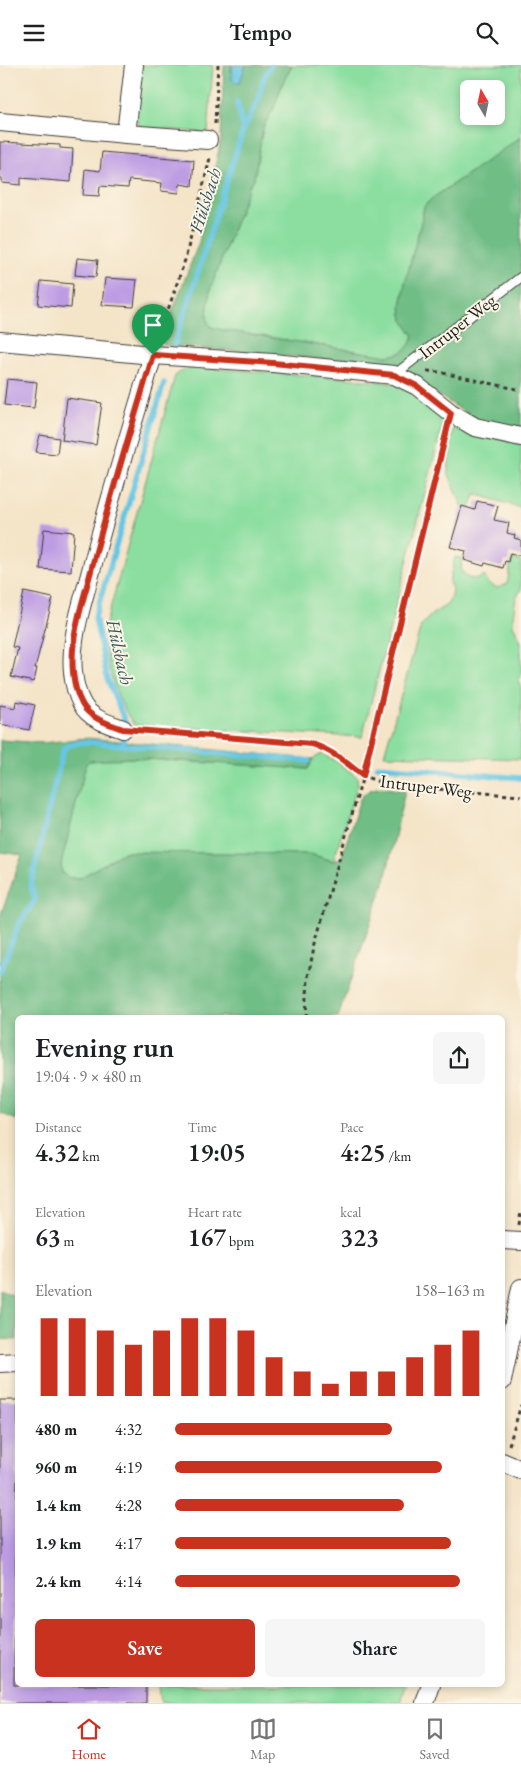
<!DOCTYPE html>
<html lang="en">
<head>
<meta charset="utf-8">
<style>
  body { margin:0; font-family:"EB Garamond",serif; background:#f6f6f6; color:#202124; height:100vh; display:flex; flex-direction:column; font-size:19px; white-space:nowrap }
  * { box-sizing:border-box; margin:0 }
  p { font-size:16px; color:#757577 }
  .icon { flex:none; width:28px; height:28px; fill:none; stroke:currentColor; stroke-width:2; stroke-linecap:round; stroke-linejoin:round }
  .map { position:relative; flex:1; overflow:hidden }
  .side { position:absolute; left:15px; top:950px; width:490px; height:672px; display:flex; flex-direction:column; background:#fff; border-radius:8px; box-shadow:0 2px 8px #0003 }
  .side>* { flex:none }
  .needle { width:32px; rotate:351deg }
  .buttons { position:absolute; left:460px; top:15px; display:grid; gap:10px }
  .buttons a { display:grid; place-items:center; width:45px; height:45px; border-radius:8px; background:#fff; box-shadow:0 2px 8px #0003; font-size:25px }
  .pin { position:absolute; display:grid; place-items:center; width:42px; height:42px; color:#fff; margin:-51px -21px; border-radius:50% 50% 50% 0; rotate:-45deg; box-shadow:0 0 5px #0007 }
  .pin .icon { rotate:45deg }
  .round { display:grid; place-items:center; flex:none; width:52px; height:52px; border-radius:8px; background:#f6f6f6 }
  .overview { display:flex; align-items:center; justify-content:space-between; height:85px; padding:0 20px }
  h1 { font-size:28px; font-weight:600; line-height:38px }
  .stats { display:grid; grid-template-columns:repeat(3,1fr); gap:8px; height:85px; padding:5px 20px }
  .stats div { display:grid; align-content:center }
  .stats b { font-size:25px; font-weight:600 }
  .stats small { font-size:14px; font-weight:400 }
  .stats p { font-size:14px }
  .chart { height:140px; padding:10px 20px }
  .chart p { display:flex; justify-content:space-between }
  .chart svg { width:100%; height:90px; margin-top:5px; stroke:#c8321e; stroke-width:6 }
  .primary-button { display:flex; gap:10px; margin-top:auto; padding:10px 20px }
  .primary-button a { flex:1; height:58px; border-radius:8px; background:#c8321e; color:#fff; font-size:20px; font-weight:600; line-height:58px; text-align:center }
  .primary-button a+a { background:#f6f6f6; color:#202124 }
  ul { padding:0 20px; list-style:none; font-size:16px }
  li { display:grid; grid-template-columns:80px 60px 1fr; align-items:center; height:38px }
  li i { height:12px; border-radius:6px; background:#c8321e }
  header { display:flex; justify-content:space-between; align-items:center; height:65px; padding:0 20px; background:#fff; font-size:22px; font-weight:600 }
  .menu { display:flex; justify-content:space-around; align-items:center; height:70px; border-top:1px solid #e0e0e0; background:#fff; font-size:14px; color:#757577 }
  .menu a { display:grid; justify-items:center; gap:2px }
  .menu .current { color:#c8321e }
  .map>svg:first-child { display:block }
</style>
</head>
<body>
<header><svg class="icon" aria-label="menu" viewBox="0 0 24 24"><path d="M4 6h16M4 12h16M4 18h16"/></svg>Tempo<svg class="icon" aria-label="search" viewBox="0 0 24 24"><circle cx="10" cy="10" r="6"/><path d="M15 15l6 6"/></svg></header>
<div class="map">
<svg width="521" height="1638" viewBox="0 0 521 1638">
  <rect width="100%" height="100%" fill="#fcf5e5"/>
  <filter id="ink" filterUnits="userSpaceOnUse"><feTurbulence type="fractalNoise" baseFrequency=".02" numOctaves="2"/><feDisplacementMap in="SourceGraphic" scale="10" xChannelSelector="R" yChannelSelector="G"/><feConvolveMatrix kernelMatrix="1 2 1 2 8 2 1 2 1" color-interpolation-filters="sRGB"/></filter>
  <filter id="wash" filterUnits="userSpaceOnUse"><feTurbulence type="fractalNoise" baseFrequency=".0096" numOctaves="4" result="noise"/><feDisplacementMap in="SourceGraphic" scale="20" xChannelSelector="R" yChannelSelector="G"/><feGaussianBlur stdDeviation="1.12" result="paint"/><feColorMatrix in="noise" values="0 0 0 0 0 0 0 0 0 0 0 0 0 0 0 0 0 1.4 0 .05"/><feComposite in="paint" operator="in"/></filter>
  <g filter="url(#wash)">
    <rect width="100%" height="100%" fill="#f4e4c8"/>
    <g fill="#8bdea0" stroke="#547d5e" fill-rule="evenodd">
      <path d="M140 0H213L208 68 141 62 135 53Z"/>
      <path d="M292 0H521V72L430 135 424 142 420 162 405 218 401 242 403 255 414 271C408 285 403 289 387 291L223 265 211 262 208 258 207 250 210 225 250 119 254 114 263 62 274 43 283 17ZM469 24H496V51H469Z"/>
      <path d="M204 303 345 313 399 319 417 328 444 354 362 672 134 660C115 632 104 596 105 562L175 311C184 303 193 303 204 303Z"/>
      <path d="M455 356 521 379V443L475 429 470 444 462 441 448 407 452 369Z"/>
      <path d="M455 492 462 493 461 505 468 513 478 514 484 510 489 519 498 523 507 519 512 494 521 496V525L516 532 513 551V560L521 577V612L519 615 521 621V694L384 690 421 561 431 550 448 539 451 531 452 523 449 518Z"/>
      <path d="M322 689 334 695 357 712 358 719 333 796 310 789 124 787 80 813H69L62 808 61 799 86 698 89 696 131 693 308 704 313 694Z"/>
      <path d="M159 1620H405L400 1638H161Z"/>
    </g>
    <g fill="#70bd86" stroke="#466c51">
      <path d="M224 0H232L230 7H243L246 0H292L283 17 274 43 263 62 254 114 250 119 210 225 207 250 208 258 211 262 223 265 387 291C403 289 408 285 414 271L403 255 401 242 405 218 420 162 424 142 430 135 521 72V367L475 354 412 313 400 301 164 280 161 276 199 177 221 74Z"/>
      <path d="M86 673 313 694 308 704 131 693 89 696 86 699 61 799 62 808 69 813H80L124 787 310 789 333 796 341 794 360 734C372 717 387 724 405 726L385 815 338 952H18L17 1055 0 1048V852L22 790 0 787V675L43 678Z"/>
      <path d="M0 1224 17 1232V1275L0 1274Z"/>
    </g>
    <path fill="#66c6e4" stroke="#417180" d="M232 0H246L240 17H235L232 15Z"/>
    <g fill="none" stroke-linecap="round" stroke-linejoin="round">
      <g stroke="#66c6e4" stroke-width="5.5">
        <path d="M237 37 243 65"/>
        <path d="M174 282 243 65 259 33 263 14 271 0"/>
        <path d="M126 659 107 613 95 552 164 318"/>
        <path d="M122 680 309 696"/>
        <path d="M377 701 521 713"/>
        <path d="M0 907 19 859 35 835 31 821 32 815 63 685C76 672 104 679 122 680L125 671"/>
      </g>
    </g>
    <g id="blocks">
      <g fill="#bd9ce4">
        <path d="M0 77 60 80V83L73 84 71 117 21 113V120L2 118V113H0Z"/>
        <path d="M102 87 194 95 192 121 180 119 179 128 161 126 162 118 129 115 128 123 100 121 99 131 83 130 85 104 100 106Z"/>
        <path d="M77 193 98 195 96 212 75 210Z"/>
        <path d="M105 213 137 215 134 242 102 240Z"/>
        <path d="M41 216 73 219 71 243 38 240Z"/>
        <path d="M7 314 37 317 34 343 4 340Z"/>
        <path d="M67 333 102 338 96 380 62 375Z"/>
        <path d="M40 370 59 373 57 389 36 387Z"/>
        <path d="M477 436 498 441 494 455 509 458 507 468 515 470 514 473 521 475V491L510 488 508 497 505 496 503 503 485 498 484 501 464 495 466 486 450 482 462 441 475 445Z"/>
        <path d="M44 464 74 467 71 506 40 504Z"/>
        <path d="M24 527 53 533 35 603H37L34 617 11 612 18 583 12 582Z"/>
        <path d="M16 636 35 640 29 665 0 659V640L15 643Z"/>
        <path d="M0 1335H18L14 1620H146V1638H0Z"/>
      </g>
    </g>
  </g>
  <g filter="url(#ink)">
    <use href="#blocks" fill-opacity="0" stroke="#3c3a36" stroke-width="1"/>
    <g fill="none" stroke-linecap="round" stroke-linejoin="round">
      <g stroke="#3c3a36" stroke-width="11">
        <path id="service" d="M394 310 521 212"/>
      </g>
      <g stroke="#3c3a36" stroke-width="20">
        <g id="minor">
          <path d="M0 57 126 69 134 0"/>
          <path d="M126 69 208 75"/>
          <path d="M0 276 153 290 273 298 394 310 417 321 451 348 475 362 521 372"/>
          <path d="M123 664C109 659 90 654 82 639 72 621 71 596 74 576 77 551 86 526 92 502 110 431 132 361 153 290"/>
          <path d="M502 1175 521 1176"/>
          <path d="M0 1298 18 1297"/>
          <path d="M502 1316 521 1223"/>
          <path d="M502 1397 521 1405"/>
          <path d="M425 1638 431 1620"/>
        </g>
      </g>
      <g stroke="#3c3a36" stroke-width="3" stroke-dasharray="4 4" stroke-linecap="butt">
        <path d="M215 59 218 0"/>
        <path d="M158 274 185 195 210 93"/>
        <path d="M427 306 438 307 521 325"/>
        <path d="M139 665 312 679 326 684 363 711 377 716 425 723 521 731"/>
        <path d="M306 952 308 912 314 882 363 711 446 366"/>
        <path d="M519 1160 521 1145"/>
        <path d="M509 1380 521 1340"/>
      </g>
      <use href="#service" stroke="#fff" stroke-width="9"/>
      <use href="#minor" stroke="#fff" stroke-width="18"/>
    </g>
  </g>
  <g fill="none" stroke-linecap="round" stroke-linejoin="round" filter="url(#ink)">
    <g stroke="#fff" stroke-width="10">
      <path id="route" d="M153 290 273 298 394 310 417 321 451 348 363 711C347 698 333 686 312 679L123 664C109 659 90 654 82 639 72 621 71 596 74 576 77 551 86 526 92 502 110 431 132 361 153 290Z"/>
    </g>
    <use href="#route" stroke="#c8321e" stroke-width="6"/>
  </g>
  <g text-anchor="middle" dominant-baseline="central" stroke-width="4" stroke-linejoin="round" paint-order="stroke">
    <g font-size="18" fill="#1c1c1c" stroke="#fcf5e5">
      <text transform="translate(457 261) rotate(-38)">Intruper Weg</text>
      <text transform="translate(426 721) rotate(7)">Intruper Weg</text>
    </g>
    <g font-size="19" font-style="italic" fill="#365862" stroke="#fcf5e5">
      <text transform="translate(205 135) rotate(-72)">Hülsbach</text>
      <text transform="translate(120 587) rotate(77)">Hülsbach</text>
    </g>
  </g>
</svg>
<div class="buttons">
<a><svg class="needle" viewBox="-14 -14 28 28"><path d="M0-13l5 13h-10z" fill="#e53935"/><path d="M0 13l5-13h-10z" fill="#757577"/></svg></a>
</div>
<div class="pin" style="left:153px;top:290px;background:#1e9e55"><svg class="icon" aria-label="arrive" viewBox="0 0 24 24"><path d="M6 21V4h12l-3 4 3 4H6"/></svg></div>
<section class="side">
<div class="overview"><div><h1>Evening run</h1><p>19:04 · 9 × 480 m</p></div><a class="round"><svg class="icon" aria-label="share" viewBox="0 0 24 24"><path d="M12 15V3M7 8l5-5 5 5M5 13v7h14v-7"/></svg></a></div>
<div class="stats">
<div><p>Distance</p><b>4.32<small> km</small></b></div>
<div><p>Time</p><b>19:05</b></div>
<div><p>Pace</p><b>4:25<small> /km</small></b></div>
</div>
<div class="stats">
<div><p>Elevation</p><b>63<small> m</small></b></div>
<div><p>Heart rate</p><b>167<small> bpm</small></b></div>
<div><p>kcal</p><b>323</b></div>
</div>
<div class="chart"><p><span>Elevation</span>158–163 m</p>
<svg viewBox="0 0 160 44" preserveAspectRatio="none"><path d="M5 44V6M15 44V6M25 44V12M35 44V19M45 44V12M55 44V6M65 44V6M75 44V12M85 44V25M95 44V32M105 44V38M115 44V32M125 44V32M135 44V25M145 44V19M155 44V12"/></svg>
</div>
<ul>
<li><b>480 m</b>4:32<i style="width:70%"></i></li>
<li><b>960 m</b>4:19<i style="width:86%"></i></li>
<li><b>1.4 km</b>4:28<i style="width:74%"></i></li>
<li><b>1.9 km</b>4:17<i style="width:89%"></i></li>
<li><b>2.4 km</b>4:14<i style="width:92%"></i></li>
</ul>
<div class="primary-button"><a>Save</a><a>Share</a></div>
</section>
</div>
<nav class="menu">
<a class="current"><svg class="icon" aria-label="home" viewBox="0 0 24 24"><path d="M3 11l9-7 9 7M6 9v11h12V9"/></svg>Home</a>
<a><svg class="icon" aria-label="map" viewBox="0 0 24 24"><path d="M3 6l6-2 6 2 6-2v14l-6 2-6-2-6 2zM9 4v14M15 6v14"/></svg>Map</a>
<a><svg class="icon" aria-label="saved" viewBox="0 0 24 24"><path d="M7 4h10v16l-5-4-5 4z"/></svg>Saved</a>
</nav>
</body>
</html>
